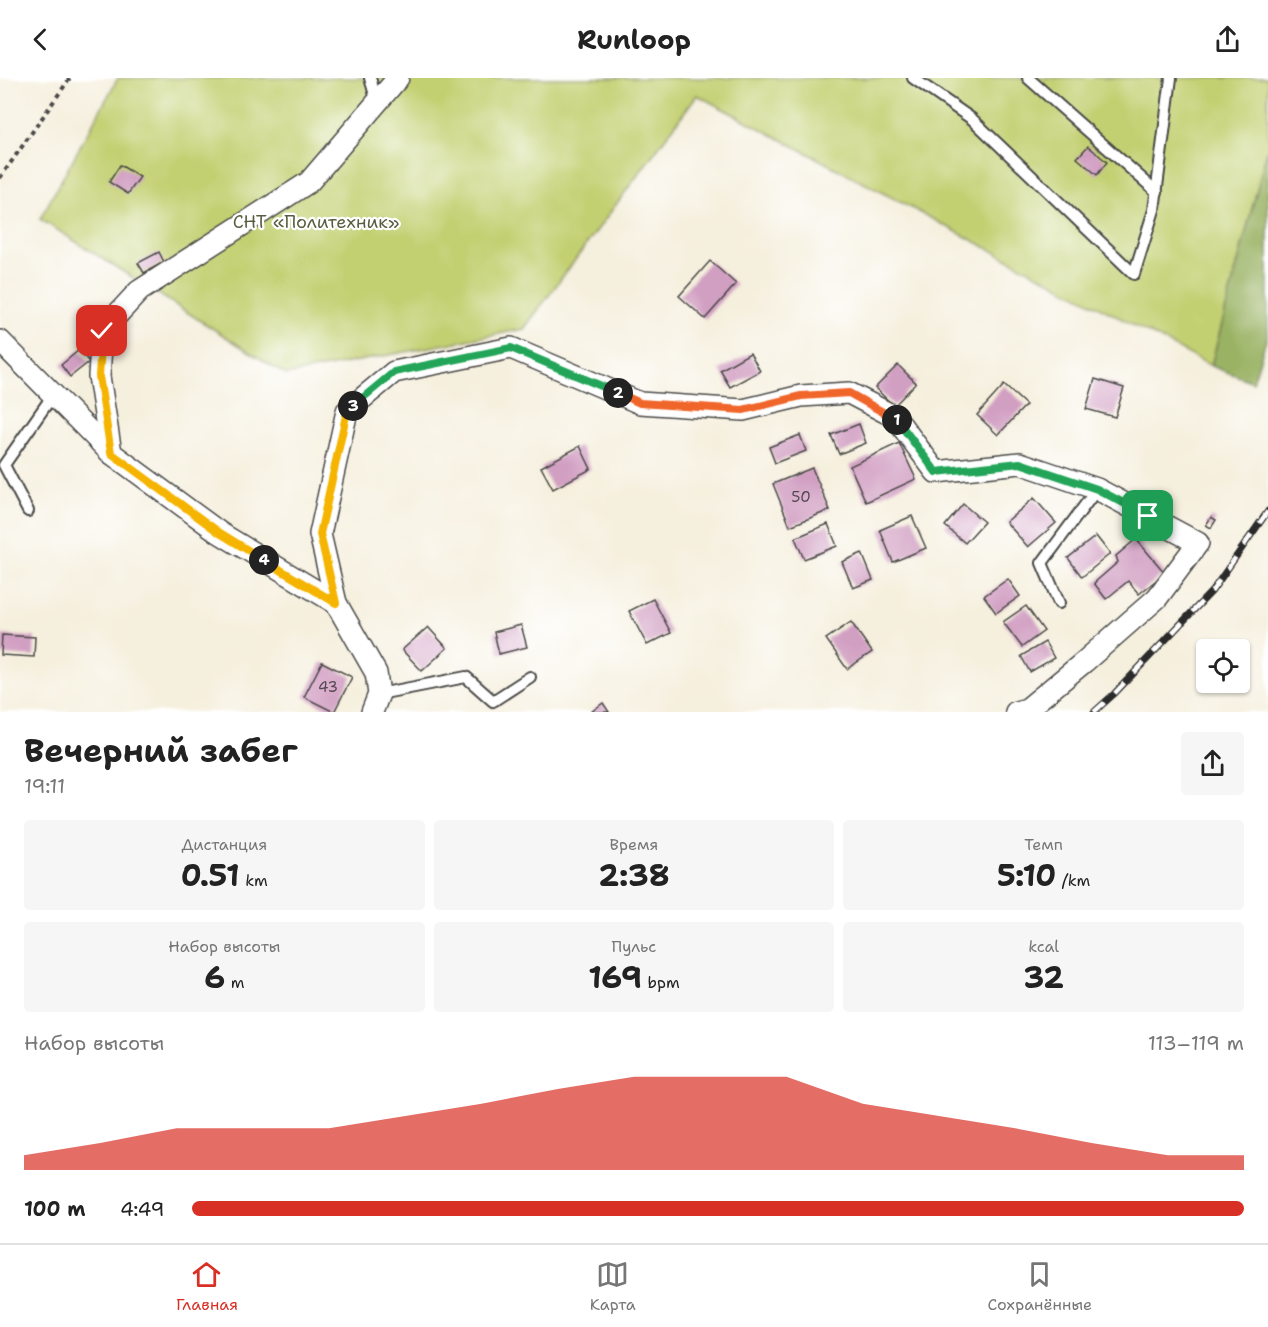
<!DOCTYPE html>
<html lang="ru">
<head>
<meta charset="utf-8">
<style>
  body { margin:0; font-family:"Shantell Sans",sans-serif; background:#f6f6f6; color:#222; height:100vh; display:flex; flex-direction:column; font-size:22px; white-space:nowrap }
  * { box-sizing:border-box; margin:0 }
  p { font-size:20px; color:#767676 }
  .icon { flex:none; width:33px; height:33px; fill:none; stroke:currentColor; stroke-width:2; stroke-linecap:round; stroke-linejoin:round }
  .map { position:relative; height:634px; overflow:hidden }
  .sheet { display:flex; flex-direction:column; background:#fff; flex:1 }
  .sheet>* { flex:none }
  .buttons { position:absolute; left:1196px; top:561px; display:grid; gap:12px }
  .buttons a { display:grid; place-items:center; width:54px; height:54px; border-radius:6px; background:#fff; box-shadow:0 2px 4px #0004; font-size:30px }
  .pin { position:absolute; display:grid; place-items:center; width:51px; height:51px; color:#fff; margin:-26px; border-radius:12px; box-shadow:0 3px 9px #0006 }
  .km { position:absolute; width:30px; height:30px; margin:-15px; border-radius:50%; background:#222; color:#fff; font-size:16px; line-height:30px; text-align:center }
  .round { display:grid; place-items:center; flex:none; width:63px; height:63px; border-radius:6px; background:#f6f6f6 }
  .headline { display:flex; align-items:center; justify-content:space-between; height:102px; padding:0 24px }
  h1 { font-size:33px; font-weight:700; line-height:45px }
  .stats { display:grid; grid-template-columns:repeat(3,1fr); gap:9px; height:102px; padding:6px 24px }
  .stats div { display:grid; align-content:center; border-radius:6px; background:#f6f6f6; text-align:center }
  .stats b { font-size:30px; font-weight:700 }
  .stats small { font-size:16px; font-weight:400 }
  .stats p { font-size:16px }
  .chart { height:168px; padding:12px 24px }
  .chart p { display:flex; justify-content:space-between }
  .chart svg { width:100%; height:108px; margin-top:6px; fill:#d93025; opacity:.7 }
  ul { padding:0 24px; list-style:none; font-size:20px }
  li { display:grid; grid-template-columns:96px 72px 1fr; align-items:center; height:45px }
  li i { height:15px; border-radius:8px; background:#d93025 }
  header { display:flex; justify-content:space-between; align-items:center; height:78px; padding:0 24px; background:#fff; font-size:27px; font-weight:700 }
  .menu { display:flex; justify-content:space-around; align-items:center; height:84px; border-top:2px solid #e0e0e0; background:#fff; font-size:16px; color:#767676 }
  .menu a { display:grid; justify-items:center; gap:3px }
  .menu .current { color:#d93025 }
  .map>svg:first-child { display:block }
</style>
</head>
<body>
<header><svg class="icon" aria-label="back" viewBox="0 0 24 24"><path d="M15 5l-7 7 7 7"/></svg>Runloop<svg class="icon" aria-label="share" viewBox="0 0 24 24"><path d="M12 15V3M7 8l5-5 5 5M5 13v7h14v-7"/></svg></header>
<div class="map">
<svg width="1268" height="634" viewBox="0 0 1268 634">
  <rect width="100%" height="100%" fill="#fff"/>
  <filter id="ink" filterUnits="userSpaceOnUse"><feTurbulence type="fractalNoise" baseFrequency=".0167" numOctaves="2"/><feDisplacementMap in="SourceGraphic" scale="12" xChannelSelector="R" yChannelSelector="G"/><feConvolveMatrix kernelMatrix="1 2 1 2 8 2 1 2 1" color-interpolation-filters="sRGB"/></filter>
  <filter id="wash" filterUnits="userSpaceOnUse"><feTurbulence type="fractalNoise" baseFrequency=".008" numOctaves="4" result="noise"/><feDisplacementMap in="SourceGraphic" scale="24" xChannelSelector="R" yChannelSelector="G"/><feGaussianBlur stdDeviation="1.35" result="paint"/><feColorMatrix in="noise" values="0 0 0 0 0 0 0 0 0 0 0 0 0 0 0 0 0 1.4 0 .05"/><feComposite in="paint" operator="in"/></filter>
  <g filter="url(#wash)">
    <rect width="100%" height="100%" fill="#f5efdd"/>
    <path fill="#c3d072" stroke="#777e4e" stroke-width="1.5" d="M118 0H1268V69L1211 288 697 17 524 251 286 297 40 141Z"/>
    <path fill="#9ab264" stroke="#626e48" stroke-width="1.5" d="M1268 69V256L1253 304 1211 288Z"/>
    <g id="blocks">
      <g fill="#d19fc2">
        <path d="M1088 68 1107 84 1097 97 1077 80Z"/>
        <path d="M120 87 140 99 128 116 109 104Z"/>
        <path d="M159 174 164 184 144 195 138 185Z"/>
        <path d="M710 183 736 206 705 241 679 218Z"/>
        <path d="M79 272 89 284 70 299 61 287Z"/>
        <path d="M750 275 760 293 730 309 720 292Z"/>
        <path d="M898 287 916 305 894 328 875 310Z"/>
        <path d="M1095 301 1124 310 1115 339 1086 331Z"/>
        <path d="M1004 307 1026 327 998 357 977 337Z"/>
        <path d="M859 346 866 365 839 376 831 357Z"/>
        <path d="M800 357 806 373 775 385 769 369Z"/>
        <path d="M899 365 916 401 866 424 850 388Z"/>
        <path d="M580 368 591 391 553 411 541 389Z"/>
        <path d="M812 390 830 432 790 448 773 406Z"/>
        <path d="M1034 420 1056 445 1028 469 1006 444Z"/>
        <path d="M963 426 984 444 965 465 945 448Z"/>
        <path d="M912 438 926 470 893 484 880 452Z"/>
        <path d="M1211 439 1216 442 1211 450 1206 447Z"/>
        <path d="M828 446 837 468 804 481 795 460Z"/>
        <path d="M1096 458 1110 476 1082 499 1068 480Z"/>
        <path d="M1136 461 1165 495 1139 516 1128 503 1106 521 1094 505 1118 484 1116 478Z"/>
        <path d="M862 475 873 502 853 510 842 484Z"/>
        <path d="M1008 501 1020 518 996 535 984 518Z"/>
        <path d="M653 521 671 555 647 567 629 533Z"/>
        <path d="M1026 528 1044 553 1022 569 1003 544Z"/>
        <path d="M851 544 872 574 847 591 826 561Z"/>
        <path d="M521 547 527 569 499 576 494 554Z"/>
        <path d="M428 549 447 570 422 593 402 572Z"/>
        <path d="M2 557 35 559 34 579 1 577Z"/>
        <path d="M1045 564 1054 580 1030 594 1021 578Z"/>
        <path d="M322 584 352 599 334 634 304 619Z"/>
        <path d="M603 625 609 634H591Z"/>
      </g>
    </g>
  </g>
  <g filter="url(#ink)">
    <use href="#blocks" fill-opacity="0" stroke="#494846" stroke-width="1.5"/>
    <g fill="none" stroke-linecap="round" stroke-linejoin="round">
      <g stroke="#494846" stroke-width="14">
        <g id="lane">
          <path d="M370 0 377 24"/>
          <path d="M913 0 972 41 1134 196 1154 132 1171 0"/>
          <path d="M1028 0 1157 114"/>
          <path d="M28 433 4 387 53 317"/>
          <path d="M1059 525 1042 485 1097 411"/>
          <path d="M379 616 466 599 493 623 530 599"/>
        </g>
      </g>
      <g stroke="#494846" stroke-width="24">
        <g id="street">
          <path d="M0 263 111 375 220 455 336 525 376 595 379 616 372 634"/>
          <path d="M111 375 99 298 102 253 139 213 309 104 398 0"/>
          <path d="M336 525 320 456 347 333 394 294 511 270 640 325 743 332 801 318 849 315 895 339 936 394 1020 385 1097 411 1198 465 1157 520 1084 584 1027 631 1016 634"/>
        </g>
      </g>
      <path stroke="#494846" stroke-width="4" stroke-dasharray="4.5 4.5" stroke-linecap="butt" d="M0 100 70 0"/>
      <use href="#lane" stroke="#fff" stroke-width="10"/>
      <use href="#street" stroke="#fff" stroke-width="21"/>
      <g stroke="#2b2b2b" stroke-width="7">
        <path id="rail" d="M1094 634 1114 616 1212 513 1268 433"/>
      </g>
      <use href="#rail" stroke="#fff" stroke-width="4.5" stroke-dasharray="14" stroke-linecap="butt"/>
    </g>
  </g>
  <g fill="none" stroke-linecap="round" stroke-linejoin="round" filter="url(#ink)">
    <g stroke="#fff" stroke-width="12">
      <path id="split-1" d="M897 342 936 394 1020 385 1097 411 1148 438"/>
    </g>
    <g stroke="#fff" stroke-width="12">
      <path id="split-2" d="M618 315 640 325 743 332 801 318 849 315 897 342"/>
    </g>
    <g stroke="#fff" stroke-width="12">
      <path id="split-3" d="M353 328 394 294 511 270 618 315"/>
    </g>
    <g stroke="#fff" stroke-width="12">
      <path id="split-4" d="M264 482 336 525 320 456 347 333 353 328"/>
    </g>
    <g stroke="#fff" stroke-width="12">
      <path id="split-5" d="M102 253 99 298 111 375 220 455 264 482"/>
    </g>
    <use href="#split-1" stroke="#22a559" stroke-width="8"/>
    <use href="#split-2" stroke="#f0652b" stroke-width="8"/>
    <use href="#split-3" stroke="#22a559" stroke-width="8"/>
    <use href="#split-4" stroke="#f5b400" stroke-width="8"/>
    <use href="#split-5" stroke="#f5b400" stroke-width="8"/>
  </g>
  <g text-anchor="middle" dominant-baseline="central" stroke-width="4.5" stroke-linejoin="round" paint-order="stroke">
    <g font-size="15" fill="#544851">
      <text x="801" y="419">50</text>
      <text x="328" y="609">43</text>
    </g>
    <g font-size="18" fill="#595d40" stroke="#fff">
      <text x="316" y="144">СНТ «Политехник»</text>
    </g>
  </g>
</svg>
<div class="buttons">
<a><svg class="icon" aria-label="locate" viewBox="0 0 24 24"><circle cx="12" cy="12" r="6"/><path d="M12 2v4M12 18v4M2 12h4M18 12h4"/></svg></a>
</div>
<div class="pin" style="left:1148px;top:438px;background:#1e9e55"><svg class="icon" aria-label="arrive" viewBox="0 0 24 24"><path d="M6 21V4h12l-3 4 3 4H6"/></svg></div>
<div class="pin" style="left:102px;top:253px;background:#d93025"><svg class="icon" aria-label="check" viewBox="0 0 24 24"><path d="M5 12l5 5 9-10"/></svg></div>
<b class="km" style="left:897px;top:342px">1</b>
<b class="km" style="left:618px;top:315px">2</b>
<b class="km" style="left:353px;top:328px">3</b>
<b class="km" style="left:264px;top:482px">4</b>
</div>
<section class="sheet">
<div class="headline"><div><h1>Вечерний забег</h1><p>19:11</p></div><a class="round"><svg class="icon" aria-label="share" viewBox="0 0 24 24"><path d="M12 15V3M7 8l5-5 5 5M5 13v7h14v-7"/></svg></a></div>
<div class="stats">
<div><p>Дистанция</p><b>0.51<small> km</small></b></div>
<div><p>Время</p><b>2:38</b></div>
<div><p>Темп</p><b>5:10<small> /km</small></b></div>
</div>
<div class="stats">
<div><p>Набор высоты</p><b>6<small> m</small></b></div>
<div><p>Пульс</p><b>169<small> bpm</small></b></div>
<div><p>kcal</p><b>32</b></div>
</div>
<div class="chart"><p><span>Набор высоты</span>113–119 m</p>
<svg viewBox="0 0 160 44" preserveAspectRatio="none"><path d="M0 44V38L10 33L20 27L30 27L40 27L50 22L60 17L70 11L80 6L90 6L100 6L110 17L120 22L130 27L140 33L150 38L160 38V44z"/></svg>
</div>
<ul>
<li><b>100 m</b>4:49<i style="width:100%"></i></li>
</ul>
</section>
<nav class="menu">
<a class="current"><svg class="icon" aria-label="home" viewBox="0 0 24 24"><path d="M3 11l9-7 9 7M6 9v11h12V9"/></svg>Главная</a>
<a><svg class="icon" aria-label="map" viewBox="0 0 24 24"><path d="M3 6l6-2 6 2 6-2v14l-6 2-6-2-6 2zM9 4v14M15 6v14"/></svg>Карта</a>
<a><svg class="icon" aria-label="saved" viewBox="0 0 24 24"><path d="M7 4h10v16l-5-4-5 4z"/></svg>Сохранённые</a>
</nav>
</body>
</html>
